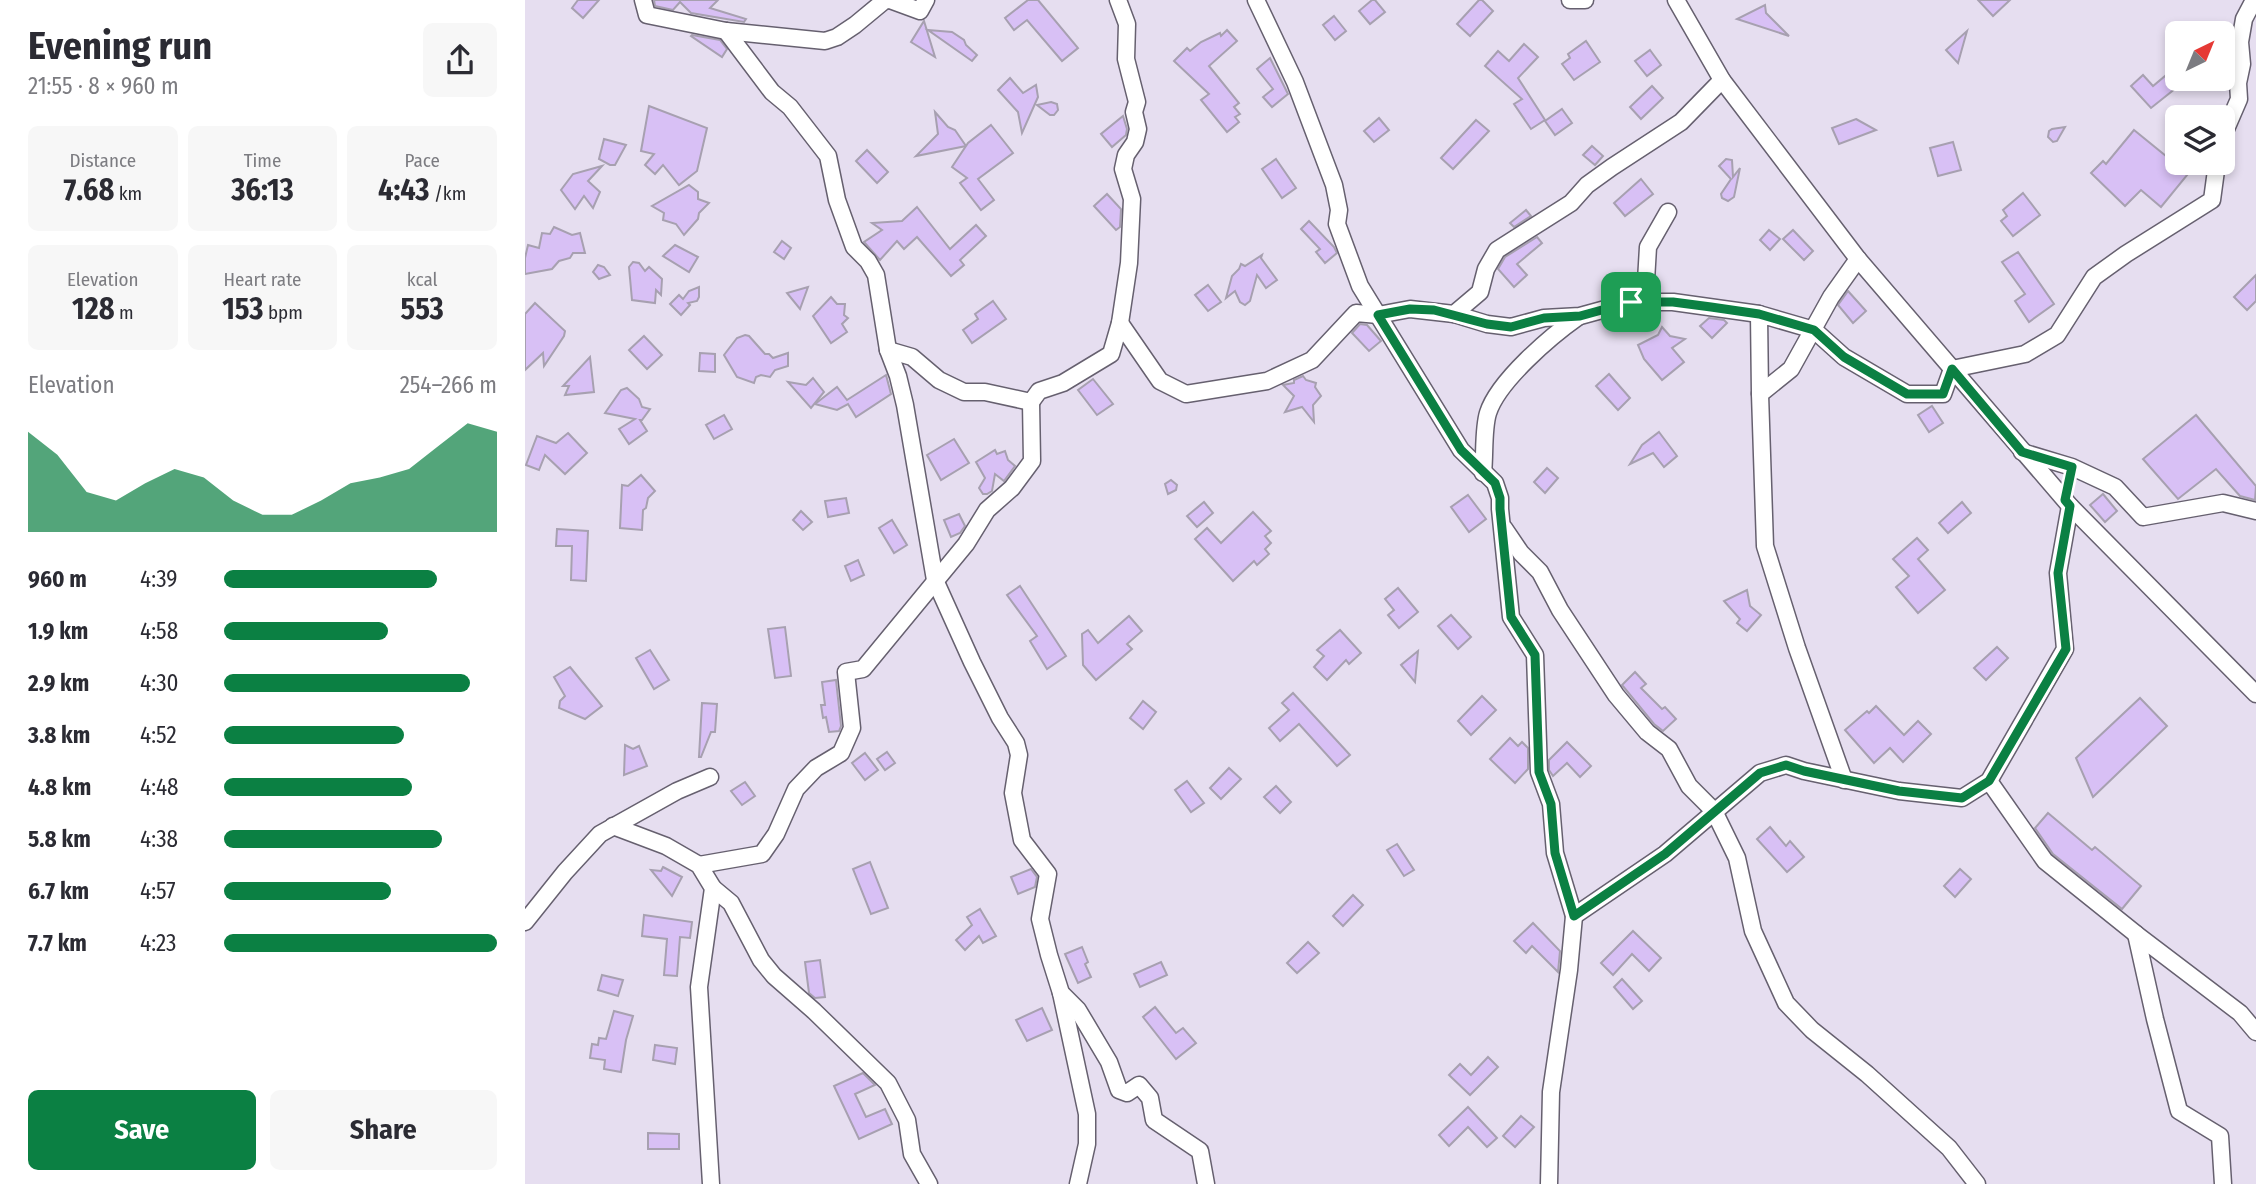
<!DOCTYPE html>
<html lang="en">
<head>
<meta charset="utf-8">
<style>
  body { margin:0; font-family:"Fira Sans Condensed",sans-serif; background:#f7f7f7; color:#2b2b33; height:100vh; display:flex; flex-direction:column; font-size:26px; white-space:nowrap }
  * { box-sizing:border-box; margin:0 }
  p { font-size:23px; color:#7c7c81 }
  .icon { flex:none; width:38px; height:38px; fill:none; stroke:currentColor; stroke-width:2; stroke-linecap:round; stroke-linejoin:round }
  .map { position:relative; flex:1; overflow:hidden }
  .panel { display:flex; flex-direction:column; background:#fff; width:525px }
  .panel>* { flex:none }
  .needle { width:46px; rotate:43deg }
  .buttons { position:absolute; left:1640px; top:21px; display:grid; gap:14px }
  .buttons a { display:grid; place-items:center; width:70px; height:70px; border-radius:10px; background:#fff; box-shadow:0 4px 10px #0003; font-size:35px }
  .pin { position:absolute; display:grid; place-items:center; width:60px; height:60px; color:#fff; margin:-30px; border-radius:14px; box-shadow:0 4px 10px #0006 }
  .round { display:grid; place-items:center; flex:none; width:74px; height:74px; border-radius:10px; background:#f7f7f7 }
  .summary { display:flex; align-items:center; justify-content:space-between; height:119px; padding:0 28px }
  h1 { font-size:38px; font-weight:700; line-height:52px }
  .stats { display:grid; grid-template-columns:repeat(3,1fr); gap:10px; height:119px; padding:7px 28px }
  .stats div { display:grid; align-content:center; border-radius:10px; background:#f7f7f7; text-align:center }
  .stats b { font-size:30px; font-weight:700 }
  .stats small { font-size:19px; font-weight:400 }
  .stats p { font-size:19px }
  .chart { height:196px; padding:14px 28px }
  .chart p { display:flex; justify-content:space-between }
  .chart svg { width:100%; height:126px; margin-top:7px; fill:#0b8043; opacity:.7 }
  .action { display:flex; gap:14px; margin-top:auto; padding:14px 28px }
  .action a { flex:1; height:80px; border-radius:10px; background:#0b8043; color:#fff; font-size:28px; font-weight:700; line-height:80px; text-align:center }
  .action a+a { background:#f7f7f7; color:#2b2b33 }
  ul { padding:0 28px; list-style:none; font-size:23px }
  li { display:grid; grid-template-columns:112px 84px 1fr; align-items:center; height:52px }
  li i { height:18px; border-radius:9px; background:#0b8043 }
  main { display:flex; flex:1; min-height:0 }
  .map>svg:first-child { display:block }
</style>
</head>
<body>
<main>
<section class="panel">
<div class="summary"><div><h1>Evening run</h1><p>21:55 · 8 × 960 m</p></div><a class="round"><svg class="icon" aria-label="share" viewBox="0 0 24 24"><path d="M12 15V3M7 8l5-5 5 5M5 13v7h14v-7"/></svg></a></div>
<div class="stats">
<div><p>Distance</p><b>7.68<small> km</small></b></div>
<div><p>Time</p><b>36:13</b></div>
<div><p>Pace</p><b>4:43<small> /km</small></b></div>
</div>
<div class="stats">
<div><p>Elevation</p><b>128<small> m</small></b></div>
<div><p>Heart rate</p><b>153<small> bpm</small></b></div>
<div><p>kcal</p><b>553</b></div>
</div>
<div class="chart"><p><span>Elevation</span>254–266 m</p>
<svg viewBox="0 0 160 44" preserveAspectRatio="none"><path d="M0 44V9L10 17L20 30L30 33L40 27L50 22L60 25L70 33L80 38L90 38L100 33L110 27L120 25L130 22L140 14L150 6L160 9V44z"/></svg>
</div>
<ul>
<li><b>960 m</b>4:39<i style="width:78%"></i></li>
<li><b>1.9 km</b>4:58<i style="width:60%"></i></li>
<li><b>2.9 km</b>4:30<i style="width:90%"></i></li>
<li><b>3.8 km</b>4:52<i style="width:66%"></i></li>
<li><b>4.8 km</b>4:48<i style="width:69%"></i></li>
<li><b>5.8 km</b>4:38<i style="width:80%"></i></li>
<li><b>6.7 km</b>4:57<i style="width:61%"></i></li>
<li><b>7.7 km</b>4:23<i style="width:100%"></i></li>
</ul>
<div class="action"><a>Save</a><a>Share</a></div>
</section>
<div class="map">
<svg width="1731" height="1184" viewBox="0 0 1731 1184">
  <rect width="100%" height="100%" fill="#e6def0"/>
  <g fill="#d8c0f5" stroke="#a7a0b0" stroke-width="2">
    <path d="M53 0H74L58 18 47 8Z"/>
    <path d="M129 0H193L185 8 221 19 219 22 166 13 155 2 148 10 130 6Z"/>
    <path d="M503 0H513L553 48 537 61 502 20 489 30 480 18Z"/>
    <path d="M847 0H850L860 12 845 24 834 11Z"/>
    <path d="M954 0H957L968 11 945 36 932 24Z"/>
    <path d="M1453 0H1485L1468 16Z"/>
    <path d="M1240 5 1241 13 1264 36 1212 19Z"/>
    <path d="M809 16 821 31 810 40 798 25Z"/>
    <path d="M399 21 410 57 386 42Z"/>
    <path d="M403 30 427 32 439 40 441 45 452 55 447 61Z"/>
    <path d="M702 30 712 41 684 66 714 103 709 107 715 114 710 117 714 122 702 132 676 100 684 94 649 61 662 48 665 51 676 42 695 33 696 36Z"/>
    <path d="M1442 31 1433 63 1421 50Z"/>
    <path d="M167 35 195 40 202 49 197 57 166 36Z"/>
    <path d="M1061 41 1075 62 1049 80 1037 64 1045 58 1043 54Z"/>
    <path d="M999 44 1013 57 993 78 1020 120 1006 129 989 104 997 99 960 66 973 51 984 61Z"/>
    <path d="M1125 50 1136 65 1122 76 1110 61Z"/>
    <path d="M745 58 763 94 747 107 738 97 748 89 732 69Z"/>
    <path d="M1646 71 1656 84 1626 108 1606 86 1618 75 1628 86Z"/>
    <path d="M485 78 498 93 511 85 513 97 497 133 493 112 473 90Z"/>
    <path d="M1127 86 1138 98 1116 119 1105 107Z"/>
    <path d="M526 102 532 104 533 110 529 115H525L512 105Z"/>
    <path d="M124 106 182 128 172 171 154 185 138 165 130 174 120 165 129 154 116 151Z"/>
    <path d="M1037 109 1047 123 1030 135 1020 121Z"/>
    <path d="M410 112 423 127 430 130 441 146 391 156 413 134Z"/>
    <path d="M598 116 602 129 601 135 587 147 576 134Z"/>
    <path d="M854 118 864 130 849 142 839 131Z"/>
    <path d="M1331 119 1351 130 1314 144 1307 128Z"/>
    <path d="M951 120 964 131 928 169 916 158Z"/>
    <path d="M466 125 488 153 453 179 469 200 456 210 435 183 442 178 427 167 443 143Z"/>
    <path d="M1540 127 1532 141 1528 142 1523 137 1524 131 1527 129Z"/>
    <path d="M1609 130 1663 174 1636 207 1616 190 1600 206 1566 173 1578 161 1581 164Z"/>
    <path d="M79 139 101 145 90 165H85L74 159Z"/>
    <path d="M1428 142 1436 170 1413 176 1405 148Z"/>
    <path d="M1067 146 1078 156 1070 165 1058 155Z"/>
    <path d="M342 150 363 172 352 183 331 161Z"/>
    <path d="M751 159 771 188 757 198 737 169Z"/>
    <path d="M1201 159 1207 160 1208 177 1215 168 1209 197 1203 201 1197 198 1196 194 1206 179 1194 166Z"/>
    <path d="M77 166 63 181 75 192 68 208 59 196 50 209 36 190 48 174Z"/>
    <path d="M1116 179 1128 194 1100 216 1089 203Z"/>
    <path d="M164 185 173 192V199L184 203 174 213 173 219 159 235 151 224 138 220 139 213 127 206Z"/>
    <path d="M1498 193 1515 215 1488 236 1476 221 1482 216 1478 210Z"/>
    <path d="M582 194 596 209 595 227 591 230 569 206Z"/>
    <path d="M392 207 425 249 451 225 461 236 435 260 439 265 426 276 392 237 379 249 372 241 355 260 339 242 357 230 347 223 377 221Z"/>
    <path d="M1001 210 1006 216 989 227 985 223Z"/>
    <path d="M784 221 809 247 812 253 800 263 791 252 795 249 776 229Z"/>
    <path d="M29 227 47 235 55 233 60 253H48L45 258 34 261 27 269 0 274V258L3 245 14 248 17 233 25 234Z"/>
    <path d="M1244 230 1255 239 1245 250 1235 240Z"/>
    <path d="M1268 230 1288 251 1279 260 1258 239Z"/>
    <path d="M1012 237 1017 243 992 264 1002 275 989 287 973 269 980 257Z"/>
    <path d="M257 241 266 248 259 259 249 252Z"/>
    <path d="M150 245 173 257 164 272 138 256Z"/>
    <path d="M1493 252 1529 304 1504 322 1490 301 1500 294 1477 262Z"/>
    <path d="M737 255 736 258 752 280 741 288 732 275 725 301 720 305 715 302 710 291 701 298 707 276 714 269 716 264 720 266Z"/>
    <path d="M108 262 114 263 120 271 124 267 137 279 136 295 131 290 130 303 107 300 104 267Z"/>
    <path d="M73 265 79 267 85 275 74 279 68 272Z"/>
    <path d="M1731 275V301L1722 310 1709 297Z"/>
    <path d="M683 285 696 302 683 311 670 295Z"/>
    <path d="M174 287V297L172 301 163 303 165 305 156 315 145 304 154 295 158 299 164 291Z"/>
    <path d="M283 287 275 309 262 293Z"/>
    <path d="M1323 291 1341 311 1328 323 1313 305Z"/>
    <path d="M306 297 312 304H320L319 315 323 318 317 324 322 332 306 343 288 316Z"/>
    <path d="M468 301 481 319 447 343 438 330 453 319 450 314Z"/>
    <path d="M10 303 40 331 39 336 19 366 18 353 0 370V314Z"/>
    <path d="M1184 318 1199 320 1202 323 1187 338 1175 326Z"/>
    <path d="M835 324 842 325 856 341 844 351 827 333Z"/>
    <path d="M1137 327 1145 336 1160 339 1147 348 1159 362 1137 380 1119 359 1113 345 1133 335Z"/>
    <path d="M220 335 224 336 240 354H244L248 358 263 353V366L250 370 245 377 236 375 231 377 229 383 212 377 199 355 212 338Z"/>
    <path d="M119 336 137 355 122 369 104 350Z"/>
    <path d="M175 353 190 354V372L174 371Z"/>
    <path d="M65 357 69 392 40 395 44 386H38Z"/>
    <path d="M1084 374 1105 398 1093 410 1071 386Z"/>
    <path d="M361 375 366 394 331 417 323 404 312 410 290 404 312 387 322 400Z"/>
    <path d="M778 376 781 380 791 383 790 387 796 396 788 405 789 422 777 407 760 412 769 396 758 385 769 383V380Z"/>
    <path d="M288 378 299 392 286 408 263 382 281 385Z"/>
    <path d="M568 379 588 404 572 415 553 390Z"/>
    <path d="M102 388 114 399 117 407 125 409 117 420H115L122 431 104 444 94 429 110 419 80 413 96 390Z"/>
    <path d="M1407 406 1418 423 1404 432 1393 415Z"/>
    <path d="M199 415 207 429 189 439 181 425Z"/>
    <path d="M1671 415 1731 486 1730 500 1715 496 1691 469 1653 499 1618 459Z"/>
    <path d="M1134 432 1152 456 1139 467 1128 453 1105 464 1117 445Z"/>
    <path d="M43 433 62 453 40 474 20 455 14 470 1 465 12 436 31 443Z"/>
    <path d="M429 439 444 463 416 480 402 455Z"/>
    <path d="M470 450 472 454 480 451 483 460 490 466 479 481 470 474 467 491 462 494H458L454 488 460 478 451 462Z"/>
    <path d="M1022 468 1033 478 1020 493 1009 482Z"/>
    <path d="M116 475 130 491 123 498 121 508 118 510 117 530 95 528 97 485 103 486Z"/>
    <path d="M646 480 652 485 651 490 643 494 640 484Z"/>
    <path d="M1578 494 1592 511 1580 522 1565 505Z"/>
    <path d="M943 495 961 519 944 532 926 507Z"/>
    <path d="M321 498 324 513 303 517 300 501Z"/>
    <path d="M679 502 688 513 672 527 662 516Z"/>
    <path d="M1437 502 1446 513 1423 533 1414 523Z"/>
    <path d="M276 511 287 522 278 530 268 520Z"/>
    <path d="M728 512 746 531 740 536 746 543 740 549 744 554 732 565 729 561 708 581 670 539 682 528 696 543Z"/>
    <path d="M434 514 440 526 435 533 426 537 419 520Z"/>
    <path d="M367 520 382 545 369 553 354 528Z"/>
    <path d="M32 529 63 531 61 581 46 580 47 546H31Z"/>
    <path d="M1392 538 1403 550 1393 559 1420 590 1393 613 1371 587 1384 576 1368 559Z"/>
    <path d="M333 560 339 575 326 581 320 566Z"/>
    <path d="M495 586 541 656 522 669 505 641 512 636 482 595Z"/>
    <path d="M873 588 893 612 874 628 863 615 869 610 860 599Z"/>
    <path d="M1222 590 1225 606 1236 615 1222 631 1212 623 1215 619 1199 601Z"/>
    <path d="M926 615 946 637 933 649 913 626Z"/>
    <path d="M604 616 617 631 602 644 607 649 571 680 558 665 557 634 563 630 573 643Z"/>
    <path d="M260 627 266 676 250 678 243 629Z"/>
    <path d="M815 630 836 653 824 664 821 660 802 680 789 667 799 656 792 650Z"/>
    <path d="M1472 647 1483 658 1461 680 1449 668Z"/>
    <path d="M125 650 144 680 129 689 111 658Z"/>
    <path d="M893 651 890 682 876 665Z"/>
    <path d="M45 667 77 706 60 719 34 708 35 701 40 696 29 677Z"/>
    <path d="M1110 672 1121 684 1116 688 1137 709 1140 707 1151 719 1138 731 1129 724 1097 685Z"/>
    <path d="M311 680 316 726 314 731 304 732 301 717 298 718 296 705H300L297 682Z"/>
    <path d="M768 693 825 755 812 766 774 724 755 741 744 728 764 710 757 703Z"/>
    <path d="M957 696 971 710 946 735 933 721Z"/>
    <path d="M1615 698 1642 726 1568 797 1551 758Z"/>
    <path d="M618 701 631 712 618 729 605 718Z"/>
    <path d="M177 703 192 704 190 732H186L176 757H174Z"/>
    <path d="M1351 706 1379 735 1393 721 1406 734 1378 762 1365 748 1349 763 1320 730 1342 711 1344 713Z"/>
    <path d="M985 738 993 746 997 742 1003 748V769L990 783 965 759Z"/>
    <path d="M1042 742 1066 766 1055 777 1042 763 1028 776 1024 770V760Z"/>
    <path d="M100 745 108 749 114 746 122 766 99 775Z"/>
    <path d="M362 752 370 763 360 770 352 759Z"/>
    <path d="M340 753 353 770 340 780 327 763Z"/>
    <path d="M704 768 716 779 696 799 685 788Z"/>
    <path d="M662 781 679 803 666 812 650 790Z"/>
    <path d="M220 782 230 796 217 805 206 791Z"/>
    <path d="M751 786 766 802 755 813 739 797Z"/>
    <path d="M1523 813 1567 850 1570 847 1616 886 1597 909 1528 854 1510 828Z"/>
    <path d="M1245 827 1261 846 1265 841 1279 857 1262 872 1232 839Z"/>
    <path d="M872 844 889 870 879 876 862 850Z"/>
    <path d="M345 862 363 908 346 914 328 869Z"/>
    <path d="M138 867 157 877 147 896 126 870 136 871Z"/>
    <path d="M506 869 512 877 510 887 493 894 486 877Z"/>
    <path d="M1435 869 1446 879 1430 897 1419 886Z"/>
    <path d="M828 895 838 905 818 926 808 916Z"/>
    <path d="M455 909 471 936 458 943 454 936 440 950 431 940 447 925 442 917Z"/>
    <path d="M119 915 167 922 165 938 155 937 152 976 139 975 142 939 117 936Z"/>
    <path d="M1008 923 1035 951 1033 972 1007 946 1001 953 989 941Z"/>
    <path d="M1108 931 1136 958 1124 971 1107 954 1088 975 1076 963Z"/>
    <path d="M783 942 794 953 772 973 762 963Z"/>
    <path d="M557 947 563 962 560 964 566 977 553 983 540 954Z"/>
    <path d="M295 960 300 997 290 998 284 993 280 962Z"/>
    <path d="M636 962 642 975 615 987 609 974Z"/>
    <path d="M77 975 98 980 93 996 73 990Z"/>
    <path d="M1097 979 1117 1001 1108 1009 1089 987Z"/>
    <path d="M630 1007 651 1033 658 1028 671 1043 651 1059 618 1017Z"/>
    <path d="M517 1008 527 1030 502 1041 491 1020Z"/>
    <path d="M89 1011 108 1016 101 1040 96 1072 79 1069 80 1060 65 1058 67 1044 73 1045 74 1038 81 1039Z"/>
    <path d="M130 1045 152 1048 150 1064 128 1060Z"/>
    <path d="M963 1057 973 1067 945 1095 924 1075 935 1064 946 1075Z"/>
    <path d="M338 1073 350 1085 330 1094 341 1117 360 1109 367 1124 334 1139 309 1086Z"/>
    <path d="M943 1107 972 1138 962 1147 943 1127 924 1146 914 1135Z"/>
    <path d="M996 1116 1009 1127 990 1147 978 1136Z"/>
    <path d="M123 1133 154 1134V1149H123Z"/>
  </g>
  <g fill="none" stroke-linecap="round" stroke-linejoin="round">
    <g stroke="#66606f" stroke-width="19">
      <g id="minor">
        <path d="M118 0 122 15 201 31 300 41 312 37 330 25 359 1 364 0"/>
        <path d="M365 0 395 11 401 0"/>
        <path d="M731 0 770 82 809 185 814 210 812 224 835 286 936 450 970 483 975 498V509L986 617 1010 655 1014 772 1026 804 1030 853 1049 916 1044 970 1026 1092 1024 1184"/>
        <path d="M1045 0H1060"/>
        <path d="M1151 0 1197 80 1333 259 1545 506 1731 694"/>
        <path d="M201 31 247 92 265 107 303 156 312 200 329 247 343 261 351 275 363 350 373 376 380 405 410 580 447 662 475 718 491 743 494 755 488 793 497 840 523 874 515 919 524 955 536 993 553 1010 584 1062 594 1090 602 1093 614 1085 625 1098 629 1120 675 1151 681 1184"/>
        <path d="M1698 136 1714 99 1713 83 1717 64 1715 42 1719 19 1729 0"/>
        <path d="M1106 302 1121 281 1123 247 1143 212"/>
        <path d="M929 314 962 324 986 327 1019 318 1055 316 1106 302H1148L1234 314"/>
        <path d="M595 323 635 381 661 394 742 381 787 360 831 313 853 315 885 309 929 314 955 292 961 269 972 250 1046 203 1062 185 1087 167 1156 122 1197 80"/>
        <path d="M363 350 387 357 414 380 439 392H460L506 402 514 391 538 383 586 354 595 323 604 263 607 199 598 169 601 155 610 142 613 129 609 112 612 102 601 59 602 24 593 0"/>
        <path d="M1235 394 1234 314 1289 330 1319 357 1382 394H1418L1427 369 1500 354 1532 335 1569 277 1601 254 1687 200 1692 163"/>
        <path d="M1497 452 1547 467 1590 487 1618 517 1698 503 1731 511"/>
        <path d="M958 473C960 455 958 429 963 413 973 381 1026 336 1053 317"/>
        <path d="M979 528 996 553 1015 572 1035 610 1091 695 1122 732 1144 749 1164 786 1189 811 1212 858 1228 931 1261 1003 1287 1030 1342 1074 1424 1148 1452 1184"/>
        <path d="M1319 780 1272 648 1240 546 1235 394 1266 369 1306 297 1333 259"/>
        <path d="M1464 781 1520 861 1611 934"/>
        <path d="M88 826 141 846 174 865 188 888 174 987 186 1184"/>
        <path d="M174 865 237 854 251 834 271 789 291 768 316 753 327 728 321 672 338 669 441 544 462 510 487 488 507 461 506 402"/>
        <path d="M188 888 206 903 236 960 249 976 289 1011 363 1083 382 1120 387 1154 404 1184"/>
        <path d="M1049 916 1140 854 1235 773 1261 765 1279 771 1374 791 1437 798 1464 781 1540 649 1533 573 1545 506"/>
        <path d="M0 922 40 872 75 834 152 791 185 777"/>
        <path d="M536 993 562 1114V1144L553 1184"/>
        <path d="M1698 1184 1695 1136 1654 1111 1630 1019 1611 934 1715 1013 1731 1032"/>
      </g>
    </g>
    <use href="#minor" stroke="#fff" stroke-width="16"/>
  </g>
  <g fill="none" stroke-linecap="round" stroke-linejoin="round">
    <g stroke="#fff" stroke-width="14">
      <path id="route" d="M1106 302H1148L1186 307 1234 314 1289 330 1319 357 1382 394H1418L1427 369 1497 452 1547 467 1540 500 1545 506 1533 573 1541 649 1464 781 1437 798 1374 791 1279 771 1261 765 1235 773 1140 854 1049 916 1030 853 1026 804 1014 772 1010 655 986 617 975 509V498L970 483 936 450 853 315 885 309 909 310 962 324 986 327 1019 318 1055 316Z"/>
    </g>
    <use href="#route" stroke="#0b8043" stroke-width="9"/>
  </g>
</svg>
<div class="buttons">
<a><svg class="needle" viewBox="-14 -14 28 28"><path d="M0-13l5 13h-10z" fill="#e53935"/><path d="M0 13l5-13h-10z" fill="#7c7c81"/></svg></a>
<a><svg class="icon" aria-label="layers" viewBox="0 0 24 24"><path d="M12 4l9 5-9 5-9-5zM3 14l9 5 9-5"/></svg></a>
</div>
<div class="pin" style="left:1106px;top:302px;background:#1e9e55"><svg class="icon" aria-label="arrive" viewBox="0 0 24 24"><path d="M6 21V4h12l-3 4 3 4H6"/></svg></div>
</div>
</main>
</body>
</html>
